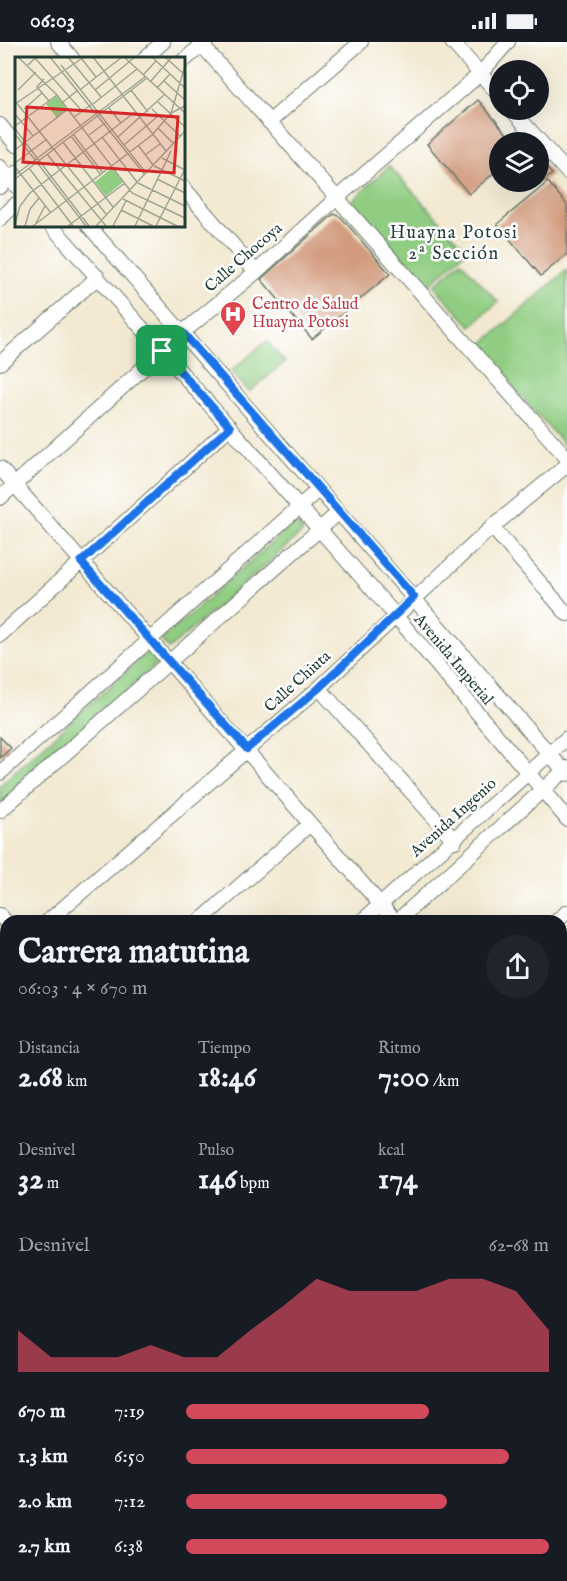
<!DOCTYPE html>
<html lang="es">
<head>
<meta charset="utf-8">
<style>
  body { margin:0; font-family:"IM FELL English",serif; background:#20242c; color:#f1f3f6; height:100vh; display:flex; flex-direction:column; font-size:22px; white-space:nowrap }
  * { box-sizing:border-box; margin:0 }
  p { font-size:20px; color:#9ea1a6 }
  .icon { flex:none; width:33px; height:33px; fill:none; stroke:currentColor; stroke-width:2; stroke-linecap:round; stroke-linejoin:round }
  .map { position:relative; flex:1; overflow:hidden }
  .side { position:absolute; left:0px; top:873px; width:567px; height:666px; display:flex; flex-direction:column; background:#171b24; border-radius:18px 18px 0 0; box-shadow:0 6px 24px #0002 }
  .side>* { flex:none }
  .fabs { position:absolute; left:489px; top:18px; display:grid; gap:12px }
  .fabs a { display:grid; place-items:center; width:60px; height:60px; border-radius:50%; background:#171b24; box-shadow:0 6px 24px #0002; font-size:30px }
  .pin { position:absolute; display:grid; place-items:center; width:51px; height:51px; color:#fff; margin:-26px; border-radius:12px; box-shadow:0 3px 9px #0006 }
  .round { display:grid; place-items:center; flex:none; width:63px; height:63px; border-radius:32px; background:#20242c }
  .overview { display:flex; align-items:center; justify-content:space-between; height:102px; padding:0 18px }
  h1 { font-size:33px; font-weight:800; line-height:45px }
  .figures { display:grid; grid-template-columns:repeat(3,1fr); gap:9px; height:102px; padding:6px 18px }
  .figures div { display:grid; align-content:center }
  .figures b { font-size:30px; font-weight:800 }
  .figures small { font-size:16px; font-weight:400 }
  .figures p { font-size:16px }
  .chart { height:168px; padding:12px 18px }
  .chart p { display:flex; justify-content:space-between }
  .chart svg { width:100%; height:108px; margin-top:6px; fill:#d1495b; opacity:.7 }
  ul { padding:0 18px; list-style:none; font-size:20px }
  li { display:grid; grid-template-columns:96px 72px 1fr; align-items:center; height:45px }
  li i { height:15px; border-radius:8px; background:#d1495b }
  .status { display:flex; justify-content:space-between; align-items:center; height:42px; padding:0 30px; background:#171b24; direction:ltr }
  .status svg { height:16px; fill:currentColor }
  .map>svg:first-child { display:block }
</style>
</head>
<body>
<div class="status"><b>06:03</b><svg viewBox="0 0 49 12"><path d="M0 12V9h3v3zM5 12V6h3v6zM10 12V3h3v9zM15 12V0h3v12zM26 1h20v11H26zM47 4h2v5h-2z"/></svg></div>
<div class="map">
<svg width="567" height="1539" viewBox="0 0 567 1539">
  <rect width="100%" height="100%" fill="#fff"/>
  <filter id="ink" filterUnits="userSpaceOnUse"><feTurbulence type="fractalNoise" baseFrequency=".0167" numOctaves="2"/><feDisplacementMap in="SourceGraphic" scale="12" xChannelSelector="R" yChannelSelector="G"/><feConvolveMatrix kernelMatrix="1 2 1 2 8 2 1 2 1" color-interpolation-filters="sRGB"/></filter>
  <filter id="wash" filterUnits="userSpaceOnUse"><feTurbulence type="fractalNoise" baseFrequency=".008" numOctaves="4" result="noise"/><feDisplacementMap in="SourceGraphic" scale="24" xChannelSelector="R" yChannelSelector="G"/><feGaussianBlur stdDeviation="1.35" result="paint"/><feColorMatrix in="noise" values="0 0 0 0 0 0 0 0 0 0 0 0 0 0 0 0 0 1.4 0 .05"/><feComposite in="paint" operator="in"/></filter>
  <g filter="url(#wash)">
    <rect width="100%" height="100%" fill="#f3e9d2"/>
    <g fill="#90cd82" stroke="#58855b" stroke-width="1.5">
      <path d="M389 124 467 208 428 244 351 160Z"/>
      <path d="M461 219 498 260 471 284 434 244Z"/>
      <path d="M567 228V406L478 306Z"/>
      <path d="M267 299 285 320 249 350 231 329Z"/>
      <path d="M295 480 303 490 169 607 161 598Z"/>
      <path d="M149 609 159 620 0 763V743Z"/>
    </g>
    <g id="blocks">
      <g fill="#d29b7e">
        <path d="M478 58 514 100H500V126L469 152 427 102Z"/>
        <path d="M538 116 552 132 538 144Z"/>
        <path d="M548 140 567 163V212L541 234 497 182Z"/>
        <path d="M334 172 341 175 390 232 312 297 261 237Z"/>
        <path d="M0 695 11 706 0 716Z"/>
      </g>
    </g>
  </g>
  <g filter="url(#ink)">
    <use href="#blocks" fill-opacity="0" stroke="#69796b" stroke-width="1.5"/>
    <g fill="none" stroke-linecap="round" stroke-linejoin="round">
      <g stroke="#69796b" stroke-width="16">
        <g id="minor">
          <path d="M58 0 72 16"/>
          <path d="M199 0 567 416"/>
          <path d="M452 0 500 54"/>
          <path d="M145 16 163 0"/>
          <path d="M183 19 206 0"/>
          <path d="M512 68 567 130"/>
          <path d="M269 80 361 0"/>
          <path d="M0 83 16 103"/>
          <path d="M0 125 16 144"/>
          <path d="M0 145 16 131"/>
          <path d="M183 145 256 230"/>
          <path d="M0 177 16 162"/>
          <path d="M51 183 395 573 567 777"/>
          <path d="M88 183 567 732"/>
          <path d="M0 321 98 235"/>
          <path d="M0 426 395 879"/>
          <path d="M0 456 182 291 256 230 338 155 480 32 508 0"/>
          <path d="M492 485 567 572"/>
          <path d="M0 593 230 385"/>
          <path d="M319 646 455 799"/>
          <path d="M0 731 318 448"/>
          <path d="M0 769 338 471"/>
          <path d="M0 873 6 880"/>
          <path d="M48 879 319 646 492 485 567 423"/>
          <path d="M200 879 310 782"/>
          <path d="M362 879 567 696"/>
          <path d="M397 879 567 726"/>
          <path d="M557 879 567 870"/>
          <path d="M0 921 6 916"/>
          <path d="M561 921 567 928"/>
          <path d="M0 1060 6 1054"/>
          <path d="M561 1067 567 1074"/>
          <path d="M561 1124 567 1118"/>
          <path d="M561 1200 567 1205"/>
          <path d="M0 1204 6 1198"/>
          <path d="M0 1238 6 1233"/>
          <path d="M561 1342 567 1334"/>
          <path d="M0 1402 6 1405"/>
          <path d="M561 1427 567 1431"/>
          <path d="M0 1458 6 1443"/>
          <path d="M561 1500 567 1492"/>
          <path d="M83 1539 86 1533"/>
          <path d="M200 1539 203 1533"/>
          <path d="M323 1539 327 1533"/>
          <path d="M406 1539 411 1533"/>
          <path d="M530 1539 535 1533"/>
        </g>
      </g>
      <g stroke="#69796b" stroke-width="19">
        <g id="major">
          <path d="M0 1260 6 1265"/>
          <path d="M0 1286 6 1291"/>
          <path d="M301 1533 309 1539"/>
          <path d="M336 1533 343 1539"/>
        </g>
      </g>
      <use href="#minor" stroke="#fff" stroke-width="14"/>
      <use href="#major" stroke="#fff" stroke-width="16"/>
    </g>
  </g>
  <g fill="none" stroke-linecap="round" stroke-linejoin="round" filter="url(#ink)">
    <g stroke="#fff" stroke-width="12">
      <path id="route" d="M183 291 414 555 319 646 247 707 81 520 230 385 162 309Z"/>
    </g>
    <use href="#route" stroke="#1a73e8" stroke-width="8"/>
  </g>
  <defs>
    <g id="hospital-pin" transform="scale(1.35)"><path d="M0 17L-7.5 6A9.5 9.5 0 1 1 7.5 6Z" fill="#e0444e" stroke="#fff"/><path d="M-5-5h3v3.5h4V-5h3V5h-3V1.5h-4V5h-3Z" fill="#fff"/></g>
  </defs>
  <g fill-rule="evenodd">
    <use href="#hospital-pin" x="233" y="272"/>
  </g>
  <g text-anchor="middle" dominant-baseline="central" stroke-width="5" stroke-linejoin="round" paint-order="stroke">
    <g font-size="16" fill="#1f3d34" stroke="#fff">
      <text transform="translate(244 216) rotate(-41)">Calle Chocoya</text>
      <text transform="translate(453 618) rotate(50)">Avenida Imperial</text>
      <text transform="translate(298 640) rotate(-42)">Calle Chiuta</text>
      <text transform="translate(454 776) rotate(-42)">Avenida Ingenio</text>
    </g>
    <g font-size="16" fill="#be3a42" stroke="#fff" text-anchor="start">
      <text x="252" y="263">Centro de Salud<tspan x="252" dy="18">Huayna Potosi</tspan></text>
    </g>
    <g font-size="18" letter-spacing="1.5" fill="#1f3d34" stroke="#fff">
      <text x="454" y="191">Huayna Potosi<tspan x="454" dy="21">2ª Sección</tspan></text>
    </g>
  </g>
  <g transform="translate(15 15)">
    <rect width="170" height="170" fill="#f3e9d2"/>
    <path d="M42 39 52 52 42 61 31 47ZM97 111 108 125 91 139 80 125Z" fill="#90cd82"/>
    <path fill="none" stroke="#9ea493" stroke-width="1.5" d="M3 0 42 38 117 136 170 161M35 0 130 118M53 0 86 40M78 0 151 94M109 0 170 56M137 0 170 31M150 0 170 18M67 2 81 20M13 8 20 1 67 54M46 8 131 116M128 18 141 4M29 22 22 30 34 44M149 24 170 43M135 25 157 0M142 31 155 17M66 32 107 0M3 33 21 15M80 33 120 0M116 33 133 55M0 44 91 157M48 45 63 33M143 45 170 70M0 47 69 0M78 47 122 12M94 51 106 66M9 52 27 36M137 52 165 79M156 56 170 9M0 57 18 79M59 60 76 48M0 69 42 38M143 71 158 86M0 72 74 169M0 77 71 169M58 77 88 116M74 78 90 66M56 79 86 118M87 80 122 125M103 80 149 38M48 85 98 150M109 88 143 59M123 88 138 108M0 93 53 52M32 97 91 169M130 98 145 87M147 101 170 113M0 106 32 82M139 109 170 124M0 110 36 156M14 111 58 169M0 118 130 20M0 122 132 21M142 122 170 136M123 126 170 149M108 142 162 169M106 153 138 169M21 166 30 149M0 167 5 149 15 136 120 55M10 169 15 152 24 141M18 169 137 78 156 56 170 49M53 169 110 126M81 169 170 74M98 169 111 144M120 169 156 94M141 169 170 112"/>
    <path fill="#d62828" fill-opacity="0.15" stroke="#d62828" stroke-width="3" d="M12 50 163 60 159 116 8 105Z"/>
    <rect width="170" height="170" fill="none" stroke="#1f3d34" stroke-width="3"/>
  </g>
</svg>
<div class="fabs">
<a><svg class="icon" aria-label="locate" viewBox="0 0 24 24"><circle cx="12" cy="12" r="6"/><path d="M12 2v4M12 18v4M2 12h4M18 12h4"/></svg></a>
<a><svg class="icon" aria-label="layers" viewBox="0 0 24 24"><path d="M12 4l9 5-9 5-9-5zM3 14l9 5 9-5"/></svg></a>
</div>
<div class="pin" style="left:162px;top:309px;background:#1e9e55"><svg class="icon" aria-label="arrive" viewBox="0 0 24 24"><path d="M6 21V4h12l-3 4 3 4H6"/></svg></div>
<section class="side">
<div class="overview"><div><h1>Carrera matutina</h1><p>06:03 · 4 × 670 m</p></div><a class="round"><svg class="icon" aria-label="share" viewBox="0 0 24 24"><path d="M12 15V3M7 8l5-5 5 5M5 13v7h14v-7"/></svg></a></div>
<div class="figures">
<div><p>Distancia</p><b>2.68<small> km</small></b></div>
<div><p>Tiempo</p><b>18:46</b></div>
<div><p>Ritmo</p><b>7:00<small> /km</small></b></div>
</div>
<div class="figures">
<div><p>Desnivel</p><b>32<small> m</small></b></div>
<div><p>Pulso</p><b>146<small> bpm</small></b></div>
<div><p>kcal</p><b>174</b></div>
</div>
<div class="chart"><p><span>Desnivel</span>62–68 m</p>
<svg viewBox="0 0 160 44" preserveAspectRatio="none"><path d="M0 44V27L10 38L20 38L30 38L40 33L50 38L60 38L70 27L80 17L90 6L100 11L110 11L120 11L130 6L140 6L150 11L160 27V44z"/></svg>
</div>
<ul>
<li><b>670 m</b>7:19<i style="width:67%"></i></li>
<li><b>1.3 km</b>6:50<i style="width:89%"></i></li>
<li><b>2.0 km</b>7:12<i style="width:72%"></i></li>
<li><b>2.7 km</b>6:38<i style="width:100%"></i></li>
</ul>
</section>
</div>
</body>
</html>
